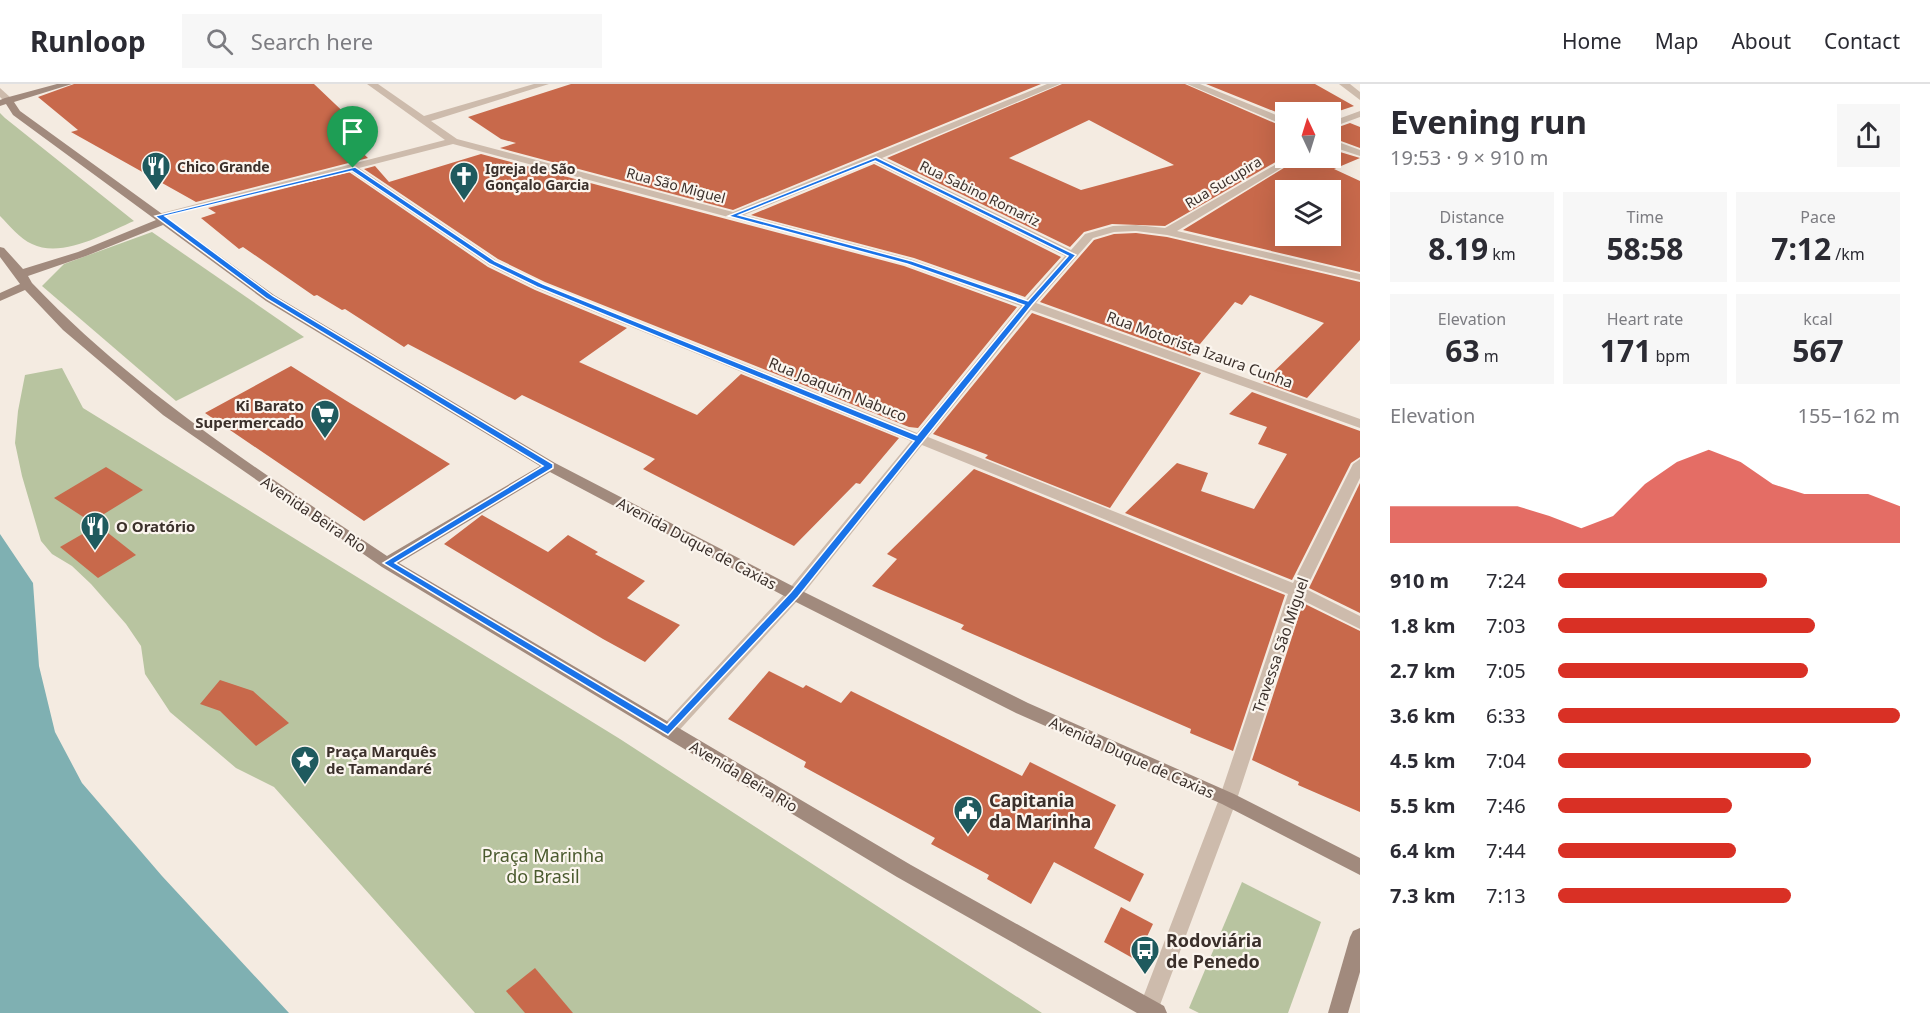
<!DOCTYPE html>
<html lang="en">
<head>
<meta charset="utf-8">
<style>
  body { margin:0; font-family:"Noto Sans",sans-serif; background:#f7f7f7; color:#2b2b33; height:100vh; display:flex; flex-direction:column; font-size:22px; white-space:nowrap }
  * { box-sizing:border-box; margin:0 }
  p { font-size:20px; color:#7c7c81 }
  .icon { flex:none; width:33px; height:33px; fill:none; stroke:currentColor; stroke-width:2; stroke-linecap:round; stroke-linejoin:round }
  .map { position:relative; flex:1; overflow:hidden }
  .side { display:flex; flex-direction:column; background:#fff; width:570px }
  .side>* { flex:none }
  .needle { width:39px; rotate:356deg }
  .tools { position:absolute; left:1275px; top:18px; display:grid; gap:12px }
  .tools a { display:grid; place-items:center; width:66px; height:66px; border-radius:0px; background:#fff; box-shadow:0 6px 24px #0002; font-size:30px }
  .pin { position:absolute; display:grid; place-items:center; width:51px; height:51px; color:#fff; margin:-62px -26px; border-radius:50% 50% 50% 0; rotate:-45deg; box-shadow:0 0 6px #0007 }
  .pin .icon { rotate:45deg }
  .round { display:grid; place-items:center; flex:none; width:63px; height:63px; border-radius:0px; background:#f7f7f7 }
  .overview { display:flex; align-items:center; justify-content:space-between; height:102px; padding:0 30px }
  h1 { font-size:33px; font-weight:700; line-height:45px }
  .metrics { display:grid; grid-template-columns:repeat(3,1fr); gap:9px; height:102px; padding:6px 30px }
  .metrics div { display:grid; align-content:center; border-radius:0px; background:#f7f7f7; text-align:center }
  .metrics b { font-size:30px; font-weight:700 }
  .metrics small { font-size:16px; font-weight:400 }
  .metrics p { font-size:16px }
  .chart { height:168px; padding:12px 30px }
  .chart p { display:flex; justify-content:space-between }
  .chart svg { width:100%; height:108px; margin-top:6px; fill:#d93025; opacity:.7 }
  ul { padding:0 30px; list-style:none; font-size:20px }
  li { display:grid; grid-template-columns:96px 72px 1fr; align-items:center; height:45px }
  li i { height:15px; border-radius:8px; background:#d93025 }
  header { display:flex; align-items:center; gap:36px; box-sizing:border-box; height:84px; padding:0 30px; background:#fff; border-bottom:2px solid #e1e1e2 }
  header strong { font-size:28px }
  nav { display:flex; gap:33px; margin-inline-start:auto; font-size:21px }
  .search { width:420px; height:54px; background:#f7f7f7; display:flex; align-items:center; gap:15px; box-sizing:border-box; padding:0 21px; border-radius:0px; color:#7c7c81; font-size:22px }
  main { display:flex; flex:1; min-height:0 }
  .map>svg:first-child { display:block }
</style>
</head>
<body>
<header>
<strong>Runloop</strong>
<div class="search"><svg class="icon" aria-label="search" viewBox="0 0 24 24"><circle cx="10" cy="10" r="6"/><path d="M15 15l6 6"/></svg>Search here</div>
<nav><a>Home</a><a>Map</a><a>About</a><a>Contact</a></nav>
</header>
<main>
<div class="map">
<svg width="1360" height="929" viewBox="0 0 1360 929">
  <rect width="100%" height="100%" fill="#f4ebe1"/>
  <g fill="#b8c4a0">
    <path d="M0 29 5 34 134 137C106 149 62 175 32 160 20 155 9 141 0 132Z"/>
    <path d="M152 148 304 253 176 317 42 202 64 180Z"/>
    <path d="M62 284 83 324 620 655 1042 929H475L274 703 236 684 170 628 145 590 141 562 126 540 91 500 72 482 52 470 41 457 22 392 15 359 18 327 25 291Z"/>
    <path d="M1242 798 1321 838 1288 929H1199L1189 924Z"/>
  </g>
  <path fill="#7fb0b2" d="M0 450 33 499 39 582 55 648 82 699 162 792 289 929H0Z"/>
  <g fill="#c8694b" fill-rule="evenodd">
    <path d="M74 0H314L355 39 337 45 368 74 196 118 71 48 78 46 38 13Z"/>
    <path d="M571 0H1041L733 126 500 64 516 59 501 55 468 33Z"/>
    <path d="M1062 0H1185L1286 44V72L1165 142 1112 140 1084 148 1070 163 887 74ZM1089 36 1174 81 1081 106 1009 74Z"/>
    <path d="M1206 0H1315L1354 22 1330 30 1286 28V32Z"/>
    <path d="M1350 39 1360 43V64L1330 53V46Z"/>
    <path d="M1330 65 1360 74 1334 85 1360 97V188L1183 146 1300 74H1330ZM1286 106H1330V152H1286Z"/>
    <path d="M481 70 904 182 1017 223 918 344 909 343 545 198 498 175 364 85 375 82 389 98Z"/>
    <path d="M874 80 1061 173 1025 213 914 174 751 131Z"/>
    <path d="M349 88 488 183 535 206 627 244 579 278 697 331 741 290 899 354 860 400 856 399 794 462 643 385 655 375 522 311 515 316 408 260 404 263 345 225 342 226 317 211 314 212 243 163 239 165 201 134 216 129 208 124Z"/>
    <path d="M1136 149 1167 153 1360 198V256L1307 314 1263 298 1324 239 1250 211 1242 221 1235 218 1190 272 1040 218 1094 156 1114 150Z"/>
    <path d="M1032 229 1201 289 1110 424 985 374 988 371 933 350Z"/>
    <path d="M291 282 345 316 450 380 364 437 205 329Z"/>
    <path d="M1252 308 1360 347V373L1351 379 1292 496 1125 429 1177 379 1208 389 1201 407 1254 425 1287 370 1258 360 1267 343 1229 330Z"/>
    <path d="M106 383 143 406 91 438 54 414Z"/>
    <path d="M974 385 1285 511 1233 667 1190 649 1191 645 961 545 964 541 872 502 897 475 887 470Z"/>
    <path d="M1360 399V529L1309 504Z"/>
    <path d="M482 431 548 468 568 451 598 468 595 470 645 497 627 514 680 541 645 578 603 555 444 460Z"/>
    <path d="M98 441 136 471 98 494 60 463Z"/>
    <path d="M1303 519 1360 547V728L1298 701 1299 698 1252 676Z"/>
    <path d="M769 587 803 604 806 601 841 619 851 607 1022 692 1030 678 1116 721 1094 764 1144 790 1130 818 1054 778 1031 820 987 795 989 791 931 760 935 754 804 683 806 678 728 635Z"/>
    <path d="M220 596 253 607 289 639 256 662 220 627 200 620Z"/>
    <path d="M1121 823 1153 840 1136 876 1104 858Z"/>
    <path d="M535 884 573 929H525L506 907Z"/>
  </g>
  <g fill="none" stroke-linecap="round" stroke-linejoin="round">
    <g fill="#cdbbac" fill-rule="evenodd">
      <path d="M367 0H378L424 32 534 0H549L431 37 457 55 733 128 1047 0H1060L882 74 1071 166 1085 150 1113 142 1136 141 1165 144 1287 74H1298L1177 147 1360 190V196L1167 151 1136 147 1114 148 1093 154 1036 219 1360 335V344L1031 226 928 353 1293 499 1353 380 1360 375V394L1306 505 1360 532V545L1302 516 1237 715 1157 929H1141L1139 924 1219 715 1288 510 922 361 800 514 674 652 668 654 662 652 659 647 662 642 788 506 911 357 536 204 489 181 349 86 159 134 154 131 445 56ZM453 60 905 180 1021 222 917 349 544 200 497 177 359 84ZM874 78 1065 172 1026 216 913 176 744 131Z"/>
      <path d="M1187 0H1200L1286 35V42Z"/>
      <path d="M1339 0H1350L1360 8V16Z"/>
      <path d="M0 4 11 14V18H5L0 13Z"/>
      <path d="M1360 27V33L1330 44V38Z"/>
      <path d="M1330 55 1360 66V72L1330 62Z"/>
    </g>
    <g fill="#a18a7d" fill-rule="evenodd">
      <path d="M57 0H72L14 18 20 27 274 211 555 379 800 506 1028 619 1234 710 1360 774V791L1222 720 1016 629 788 514 550 388 399 479 911 781 1164 922 1167 929H1137L897 793 382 483 163 331 63 246 25 206 0 217V209L20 200 0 173V163L4 164 23 185 78 168 156 136 13 31 6 20 0 22V16L5 14ZM163 141 266 217 540 382 387 472C263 389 136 308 32 199L28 192 86 172Z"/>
      <path d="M1360 844V888L1348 929H1328L1350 853 1353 847Z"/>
    </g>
  </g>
  <path fill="#1a73e8" stroke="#fff" stroke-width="1.5" fill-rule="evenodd" d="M876 73 1076 171 1032 221 798 513 668 651 383 479 543 382 267 215 155 132 355 83 495 177 543 200 917 351 1024 221 907 180 728 132ZM875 77 1068 172 1028 217 912 177 739 131ZM352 87 490 180 537 203 914 357 791 508 667 641 395 479 553 384V380L273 212 165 132Z"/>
  <defs>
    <g id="restaurant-pin" transform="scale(1.5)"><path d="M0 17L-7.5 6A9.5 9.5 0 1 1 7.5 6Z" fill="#1f5a5e" stroke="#fbf5ee"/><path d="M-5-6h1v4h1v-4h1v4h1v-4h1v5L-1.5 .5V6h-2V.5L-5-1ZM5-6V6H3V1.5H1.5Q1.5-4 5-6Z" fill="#fff"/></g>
    <g id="church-pin" transform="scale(1.5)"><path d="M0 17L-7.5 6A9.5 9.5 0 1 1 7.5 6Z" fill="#1f5a5e" stroke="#fbf5ee"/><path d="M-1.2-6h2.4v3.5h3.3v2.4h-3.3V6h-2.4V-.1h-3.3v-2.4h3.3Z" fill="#fff"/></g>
    <g id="supermarket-pin" transform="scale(1.5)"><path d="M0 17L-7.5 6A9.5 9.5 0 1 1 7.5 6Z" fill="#1f5a5e" stroke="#fbf5ee"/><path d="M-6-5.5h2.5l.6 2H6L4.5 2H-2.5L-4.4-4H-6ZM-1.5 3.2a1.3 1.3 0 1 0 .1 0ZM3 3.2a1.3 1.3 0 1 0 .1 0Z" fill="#fff"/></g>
    <g id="sight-pin" transform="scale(1.5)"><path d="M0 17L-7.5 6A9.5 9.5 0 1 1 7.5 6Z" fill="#1f5a5e" stroke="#fbf5ee"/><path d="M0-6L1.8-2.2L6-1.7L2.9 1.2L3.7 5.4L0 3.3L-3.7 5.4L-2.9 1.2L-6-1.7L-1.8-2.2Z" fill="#fff"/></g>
    <g id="civic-pin" transform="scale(1.5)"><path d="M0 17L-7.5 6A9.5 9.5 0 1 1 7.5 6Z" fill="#1f5a5e" stroke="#fbf5ee"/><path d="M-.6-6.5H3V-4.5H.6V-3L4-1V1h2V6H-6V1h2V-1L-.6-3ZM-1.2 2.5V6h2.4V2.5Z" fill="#fff"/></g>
    <g id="bus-pin" transform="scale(1.5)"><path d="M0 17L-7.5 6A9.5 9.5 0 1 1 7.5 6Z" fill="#1f5a5e" stroke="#fbf5ee"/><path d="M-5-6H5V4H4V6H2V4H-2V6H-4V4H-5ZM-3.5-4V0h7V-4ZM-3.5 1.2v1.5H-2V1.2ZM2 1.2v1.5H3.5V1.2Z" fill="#fff"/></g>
  </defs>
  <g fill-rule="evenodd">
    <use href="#restaurant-pin" x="156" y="82"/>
    <use href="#church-pin" x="464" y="92"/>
    <use href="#supermarket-pin" x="325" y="330"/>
    <use href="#restaurant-pin" x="95" y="442"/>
    <use href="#sight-pin" x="305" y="676"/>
    <use href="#civic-pin" x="968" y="726"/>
    <use href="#bus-pin" x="1145" y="866"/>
  </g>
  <g text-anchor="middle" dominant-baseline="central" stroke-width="4.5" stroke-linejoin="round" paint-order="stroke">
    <g font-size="14" font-weight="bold" fill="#3b302b" stroke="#fbf5ee" text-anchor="start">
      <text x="177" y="82">Chico Grande</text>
      <text x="485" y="84">Igreja de São<tspan x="485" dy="16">Gonçalo Garcia</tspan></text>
    </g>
    <g font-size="14" fill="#3b302b" stroke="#fbf5ee">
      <text transform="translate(1223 98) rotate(-31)">Rua Sucupira</text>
      <text transform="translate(676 101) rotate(15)">Rua São Miguel</text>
      <text transform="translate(980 109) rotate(26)">Rua Sabino Romariz</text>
    </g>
    <g font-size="15" fill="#3b302b" stroke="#fbf5ee">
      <text transform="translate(1200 265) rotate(20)">Rua Motorista Izaura Cunha</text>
      <text transform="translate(838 305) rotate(22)">Rua Joaquim Nabuco</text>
      <text transform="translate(314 430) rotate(34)">Avenida Beira Rio</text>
      <text transform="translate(697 459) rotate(28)">Avenida Duque de Caxias</text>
      <text transform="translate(1280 561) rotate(-71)">Travessa São Miguel</text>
      <text transform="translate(1132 673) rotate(24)">Avenida Duque de Caxias</text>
      <text transform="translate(744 692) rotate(31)">Avenida Beira Rio</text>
    </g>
    <g font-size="15" font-weight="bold" fill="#3b302b" stroke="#fbf5ee" text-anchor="start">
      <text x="304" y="321" text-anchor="end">Ki Barato<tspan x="304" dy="17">Supermercado</tspan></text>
      <text x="116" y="442">O Oratório</text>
      <text x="326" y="667">Praça Marquês<tspan x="326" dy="17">de Tamandaré</tspan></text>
    </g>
    <g font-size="18" font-weight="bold" fill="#3b302b" stroke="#fbf5ee" text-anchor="start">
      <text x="989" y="716">Capitania<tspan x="989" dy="21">da Marinha</tspan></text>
      <text x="1166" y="856">Rodoviária<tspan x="1166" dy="21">de Penedo</tspan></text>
    </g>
    <g font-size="18" fill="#4a5a2e" stroke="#fbf5ee">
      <text x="543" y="771">Praça Marinha<tspan x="543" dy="21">do Brasil</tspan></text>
    </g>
  </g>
</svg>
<div class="tools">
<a><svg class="needle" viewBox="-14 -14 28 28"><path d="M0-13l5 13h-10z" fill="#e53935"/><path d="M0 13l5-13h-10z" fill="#7c7c81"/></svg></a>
<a><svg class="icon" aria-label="layers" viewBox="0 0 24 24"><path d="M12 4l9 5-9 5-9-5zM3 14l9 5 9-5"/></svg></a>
</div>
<div class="pin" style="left:353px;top:84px;background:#1e9e55"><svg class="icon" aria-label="arrive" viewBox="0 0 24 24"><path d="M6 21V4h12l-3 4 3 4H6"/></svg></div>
</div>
<section class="side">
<div class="overview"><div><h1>Evening run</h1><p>19:53 · 9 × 910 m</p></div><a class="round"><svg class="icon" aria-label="share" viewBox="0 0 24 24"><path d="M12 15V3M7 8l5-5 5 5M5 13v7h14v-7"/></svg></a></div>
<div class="metrics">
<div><p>Distance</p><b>8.19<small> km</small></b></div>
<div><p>Time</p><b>58:58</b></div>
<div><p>Pace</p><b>7:12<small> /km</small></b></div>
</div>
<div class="metrics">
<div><p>Elevation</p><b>63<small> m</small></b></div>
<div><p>Heart rate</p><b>171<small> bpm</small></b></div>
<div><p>kcal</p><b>567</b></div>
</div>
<div class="chart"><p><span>Elevation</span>155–162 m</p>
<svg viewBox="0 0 160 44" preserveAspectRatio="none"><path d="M0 44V29L10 29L20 29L30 29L40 29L50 33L60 38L70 33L80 20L90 11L100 6L110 11L120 20L130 24L140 24L150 24L160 29V44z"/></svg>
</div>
<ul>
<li><b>910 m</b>7:24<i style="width:61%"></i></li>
<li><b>1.8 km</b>7:03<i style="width:75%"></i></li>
<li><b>2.7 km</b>7:05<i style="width:73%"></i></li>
<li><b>3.6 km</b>6:33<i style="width:100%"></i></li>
<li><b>4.5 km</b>7:04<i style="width:74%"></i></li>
<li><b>5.5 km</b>7:46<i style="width:51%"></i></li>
<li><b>6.4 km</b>7:44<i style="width:52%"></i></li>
<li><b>7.3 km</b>7:13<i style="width:68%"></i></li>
</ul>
</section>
</main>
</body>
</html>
